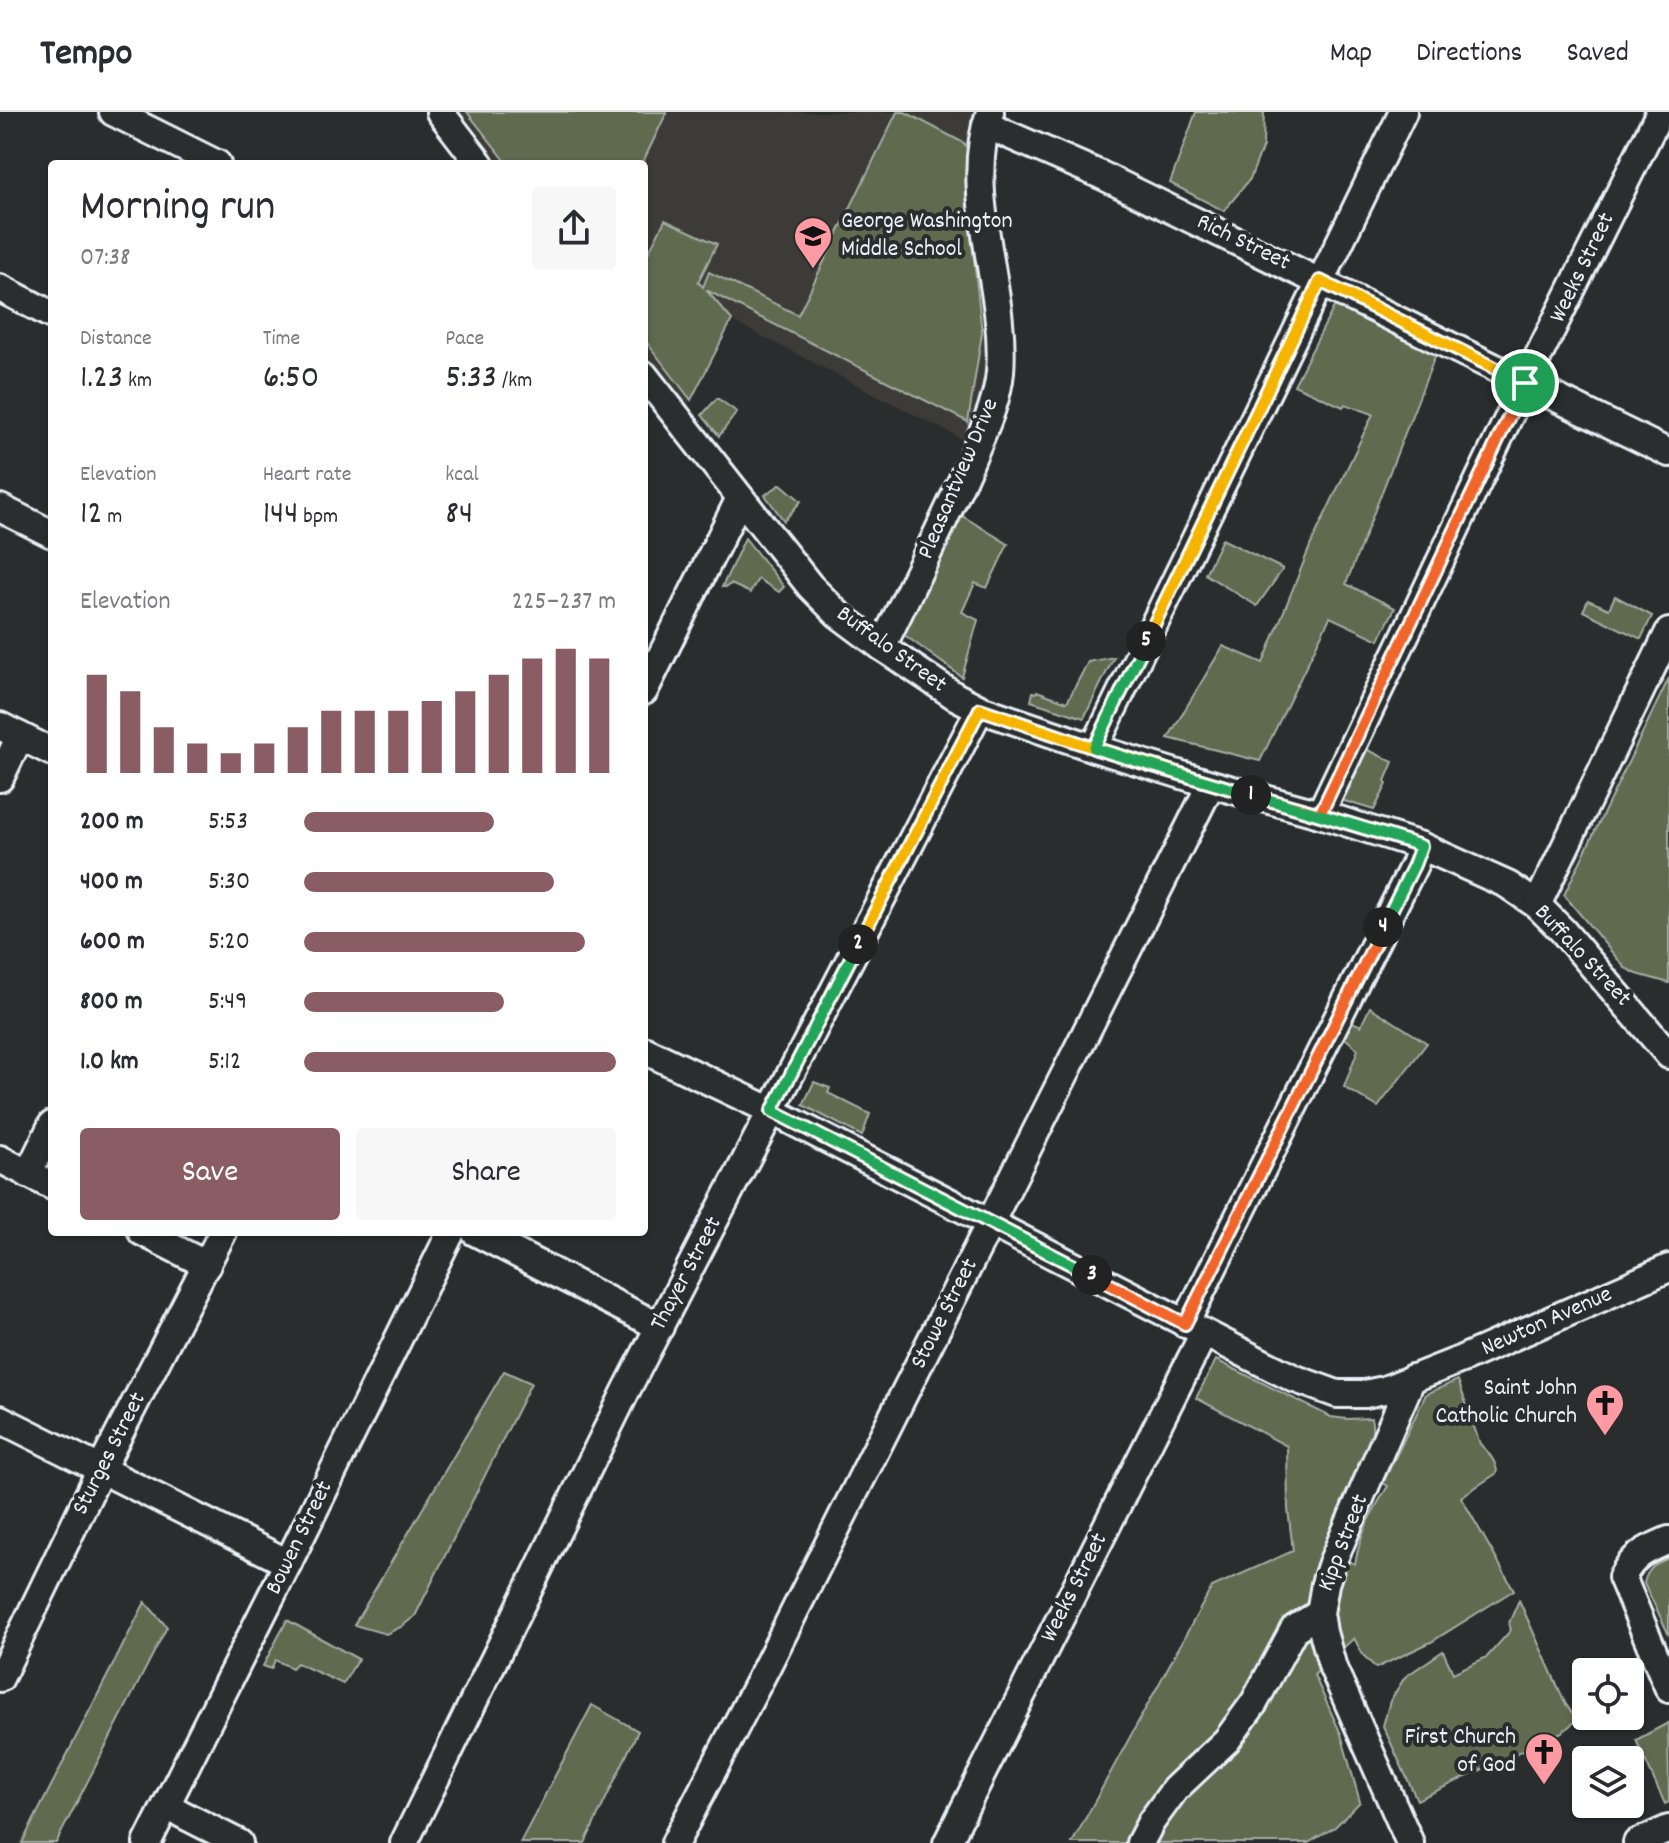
<!DOCTYPE html>
<html lang="en">
<head>
<meta charset="utf-8">
<style>
  body { margin:0; font-family:Dekko,sans-serif; background:#f7f7f7; color:#2b2b33; height:100vh; display:flex; flex-direction:column; font-size:30px; white-space:nowrap }
  * { box-sizing:border-box; margin:0 }
  p { font-size:26px; color:#7c7c81 }
  .icon { flex:none; width:44px; height:44px; fill:none; stroke:currentColor; stroke-width:2; stroke-linecap:round; stroke-linejoin:round }
  .map { position:relative; flex:1; overflow:hidden }
  .panel { position:absolute; left:48px; top:48px; width:600px; height:1076px; display:flex; flex-direction:column; background:#fff; border-radius:8px; box-shadow:0 2px 6px #0004 }
  .panel>* { flex:none }
  .controls { position:absolute; left:1572px; top:1546px; display:grid; gap:16px }
  .controls a { display:grid; place-items:center; width:72px; height:72px; border-radius:8px; background:#fff; box-shadow:0 2px 6px #0004; font-size:40px }
  .pin { position:absolute; display:grid; place-items:center; width:68px; height:68px; color:#fff; margin:-34px; border:4px solid #fff; border-radius:50%; box-shadow:0 2px 8px #0007 }
  .km { position:absolute; width:40px; height:40px; margin:-20px; border-radius:50%; background:#222; color:#fff; font-size:22px; line-height:40px; text-align:center }
  .round { display:grid; place-items:center; flex:none; width:84px; height:84px; border-radius:8px; background:#f7f7f7 }
  .summary { display:flex; align-items:center; justify-content:space-between; height:136px; padding:0 32px }
  h1 { font-size:44px; font-weight:600; line-height:60px }
  .metrics { display:grid; grid-template-columns:repeat(3,1fr); gap:12px; height:136px; padding:8px 32px }
  .metrics div { display:grid; align-content:center }
  .metrics b { font-size:34px; font-weight:600 }
  .metrics small { font-size:22px; font-weight:400 }
  .metrics p { font-size:22px }
  .chart { height:224px; padding:16px 32px }
  .chart p { display:flex; justify-content:space-between }
  .chart svg { width:100%; height:144px; margin-top:8px; stroke:#8a5d65; stroke-width:6 }
  .button { display:flex; gap:16px; margin-top:auto; padding:16px 32px }
  .button a { flex:1; height:92px; border-radius:8px; background:#8a5d65; color:#fff; font-size:32px; font-weight:600; line-height:92px; text-align:center }
  .button a+a { background:#f7f7f7; color:#2b2b33 }
  ul { padding:0 32px; list-style:none; font-size:26px }
  li { display:grid; grid-template-columns:128px 96px 1fr; align-items:center; height:60px }
  li i { height:20px; border-radius:10px; background:#8a5d65 }
  header { display:flex; align-items:center; gap:48px; box-sizing:border-box; height:112px; padding:0 40px; background:#fff; border-bottom:2px solid #e1e1e2 }
  header strong { font-size:38px }
  nav { display:flex; gap:44px; margin-inline-start:auto; font-size:28px }
  .map>svg:first-child { display:block }
</style>
</head>
<body>
<header>
<strong>Tempo</strong>
<nav><a>Map</a><a>Directions</a><a>Saved</a></nav>
</header>
<div class="map">
<svg width="1669" height="1731" viewBox="0 0 1669 1731">
  <rect width="100%" height="100%" fill="#2a2d2e"/>
  <filter id="ink" filterUnits="userSpaceOnUse"><feTurbulence type="fractalNoise" baseFrequency=".0125" numOctaves="2"/><feDisplacementMap in="SourceGraphic" scale="16" xChannelSelector="R" yChannelSelector="G"/><feConvolveMatrix kernelMatrix="1 2 1 2 8 2 1 2 1" color-interpolation-filters="sRGB"/></filter>
  <g filter="url(#ink)">
    <path fill="#3c3a38" d="M453 0H978L989 264 970 331 732 209 687 295 644 241V52H494Z"/>
    <g fill="#616a50" stroke="#a4aea4" stroke-width="2">
      <path d="M467 0H667L642 52H508Z"/>
      <path d="M897 0H905L964 31 968 38V91L982 221 968 310 706 178 732 208 691 288 644 227V149L665 108 717 132 698 170 703 175 709 160 798 203Z"/>
      <path d="M1196 0H1264L1263 34 1250 67 1224 99 1170 71Z"/>
      <path d="M1337 189 1437 239 1346 472 1395 496 1379 528 1330 505 1260 649 1168 626 1223 534 1263 551 1311 432 1373 302 1345 292 1343 295 1294 273Z"/>
      <path d="M717 286 737 300 719 324 702 303Z"/>
      <path d="M781 372 801 389 784 409 765 383Z"/>
      <path d="M961 403 1008 432 987 476 975 471 962 500 978 508 962 565 903 522Z"/>
      <path d="M745 426 784 475 779 480 758 467 750 481 731 472 726 475H722Z"/>
      <path d="M1222 427 1283 457 1257 494 1205 462Z"/>
      <path d="M1615 484 1652 504 1641 527 1583 499 1588 488 1609 497Z"/>
      <path d="M1114 545 1084 606 1031 589 1033 580 1036 581 1037 579 1067 590 1088 550Z"/>
      <path d="M1669 566V871L1637 862 1625 856 1564 783Z"/>
      <path d="M1362 635 1393 650 1385 669 1387 672 1374 698 1341 688Z"/>
      <path d="M1370 895 1427 931 1378 995 1344 975 1358 937 1340 922 1346 907 1361 914Z"/>
      <path d="M814 970 830 976 828 981 870 1002 862 1024 803 993Z"/>
      <path d="M1216 1248 1331 1305 1347 1307 1371 1306C1380 1337 1337 1408 1322 1437L1355 1452C1361 1419 1370 1403 1388 1374L1383 1371 1426 1282 1458 1268 1480 1332C1488 1339 1497 1351 1497 1361L1461 1385 1514 1478 1431 1530 1376 1556 1363 1543 1354 1526 1314 1563 1341 1622 1360 1690 1335 1715 1308 1731H1072L1212 1475 1293 1439 1288 1397 1287 1334 1196 1286Z"/>
      <path d="M504 1259 531 1271 415 1504 401 1515 386 1522 354 1513Z"/>
      <path d="M1669 1446V1523L1644 1471C1647 1457 1656 1451 1669 1446Z"/>
      <path d="M1519 1488 1565 1591 1577 1608 1562 1620 1417 1688 1383 1614 1390 1589 1405 1565 1443 1539 1453 1561 1487 1545 1511 1518 1509 1511Z"/>
      <path d="M145 1490 167 1515 56 1731H22Z"/>
      <path d="M287 1508 358 1547 343 1572 297 1551 292 1556 275 1548 271 1557 263 1554Z"/>
      <path d="M592 1593 638 1619 585 1731H520Z"/>
      <path d="M1668 1611 1669 1690 1665 1692 1636 1628Z"/>
    </g>
    <g fill="none" stroke-linecap="round" stroke-linejoin="round">
      <g stroke="#e8f1f8" stroke-width="32">
        <g id="minor">
          <path d="M113 0 217 52"/>
          <path d="M440 0 480 52"/>
          <path d="M986 13 1101 63 1669 341"/>
          <path d="M0 176 52 203"/>
          <path d="M644 263 810 474 838 502 882 535 955 584 980 597 1094 636 1211 672 1320 702 1421 734 1508 773 1537 793 1562 818 1669 943"/>
          <path d="M0 396 52 422"/>
          <path d="M882 535C911 475 942 414 969 353 981 323 997 293 1000 260 1007 175 961 82 990 0"/>
          <path d="M644 579 740 386"/>
          <path d="M0 614 52 640"/>
          <path d="M1094 636 1403 0"/>
          <path d="M0 666 20 624"/>
          <path d="M1320 702 1525 271 1660 0"/>
          <path d="M1537 793 1669 520"/>
          <path d="M644 938 772 999 1271 1255 1293 1266 1337 1282H1365L1384 1278 1462 1247 1669 1156"/>
          <path d="M0 1047 52 1074"/>
          <path d="M28 1062 52 1013"/>
          <path d="M142 1120 207 1153"/>
          <path d="M475 1120 660 1215"/>
          <path d="M1185 1212 1414 753 1421 734"/>
          <path d="M0 1307 288 1451"/>
          <path d="M1669 1428C1646 1438 1634 1442 1622 1465L1669 1577"/>
          <path d="M0 1566 101 1357 223 1120"/>
          <path d="M166 1694 239 1731"/>
          <path d="M147 1731 288 1451 451 1120"/>
          <path d="M404 1731 627 1277 980 597"/>
          <path d="M675 1731 767 1554 1211 672"/>
          <path d="M947 1731 1204 1221"/>
          <path d="M1140 1731 1151 1710 1175 1677 1227 1628 1254 1591 1294 1517 1320 1501"/>
          <path d="M1410 1731 1333 1556 1323 1520 1320 1501 1325 1472 1332 1451 1412 1266"/>
          <path d="M1637 1731 1669 1717"/>
        </g>
      </g>
      <use href="#minor" stroke="#2a2d2e" stroke-width="26"/>
    </g>
  </g>
  <g fill="none" stroke-linecap="round" stroke-linejoin="round" filter="url(#ink)">
    <g stroke="#fff" stroke-width="16">
      <path id="split-1" d="M1251 683 1320 702 1525 271"/>
    </g>
    <g stroke="#fff" stroke-width="16">
      <path id="split-2" d="M858 832 980 597 1094 636 1251 683"/>
    </g>
    <g stroke="#fff" stroke-width="16">
      <path id="split-3" d="M858 832 772 999 1092 1163"/>
    </g>
    <g stroke="#fff" stroke-width="16">
      <path id="split-4" d="M1092 1163 1185 1212 1383 815"/>
    </g>
    <g stroke="#fff" stroke-width="16">
      <path id="split-5" d="M1146 529 1094 636C1203 670 1313 699 1421 734L1414 753 1383 815"/>
    </g>
    <g stroke="#fff" stroke-width="16">
      <path id="split-6" d="M1146 529 1320 169 1525 271"/>
    </g>
    <use href="#split-1" stroke="#f0652b" stroke-width="10"/>
    <use href="#split-2" stroke="#f5b400" stroke-width="10"/>
    <use href="#split-3" stroke="#22a559" stroke-width="10"/>
    <use href="#split-4" stroke="#f0652b" stroke-width="10"/>
    <use href="#split-5" stroke="#22a559" stroke-width="10"/>
    <use href="#split-6" stroke="#f5b400" stroke-width="10"/>
  </g>
  <defs>
    <g id="school-pin" transform="scale(2)"><path d="M0 17L-7.5 6A9.5 9.5 0 1 1 7.5 6Z" fill="#ff9aa2" stroke="#2a2d2e"/><path d="M0-5L7-2L0 1L-7-2ZM-4 1L0 2.5L4 1V4Q0 6-4 4Z" fill="#111"/></g>
    <g id="church-pin" transform="scale(2)"><path d="M0 17L-7.5 6A9.5 9.5 0 1 1 7.5 6Z" fill="#ff9aa2" stroke="#2a2d2e"/><path d="M-1.2-6h2.4v3.5h3.3v2.4h-3.3V6h-2.4V-.1h-3.3v-2.4h3.3Z" fill="#111"/></g>
  </defs>
  <g fill-rule="evenodd">
    <use href="#school-pin" x="813" y="124"/>
    <use href="#church-pin" x="1605" y="1291"/>
    <use href="#church-pin" x="1544" y="1640"/>
  </g>
  <g text-anchor="middle" dominant-baseline="central" stroke-width="8" stroke-linejoin="round" paint-order="stroke">
    <g font-size="24" fill="#e8f1f8" stroke="#2a2d2e" text-anchor="end">
      <text x="841" y="110" text-anchor="start">George Washington<tspan x="841" dy="28">Middle School</tspan></text>
      <text x="1577" y="1277">Saint John<tspan x="1577" dy="28">Catholic Church</tspan></text>
      <text x="1516" y="1626">First Church<tspan x="1516" dy="28">of God</tspan></text>
    </g>
    <g font-size="24" fill="#e8f1f8" stroke="#2a2d2e">
      <text transform="translate(1243 131) rotate(26)">Rich Street</text>
      <text transform="translate(1583 156) rotate(-64)">Weeks Street</text>
      <text transform="translate(959 367) rotate(-67)">Pleasantview Drive</text>
      <text transform="translate(891 538) rotate(36)">Buffalo Street</text>
      <text transform="translate(1582 844) rotate(47)">Buffalo Street</text>
      <text transform="translate(687 1162) rotate(-62)">Thayer Street</text>
      <text transform="translate(945 1202) rotate(-63)">Stowe Street</text>
      <text transform="translate(1547 1210) rotate(-24)">Newton Avenue</text>
      <text transform="translate(110 1342) rotate(-63)">Sturges Street</text>
      <text transform="translate(300 1426) rotate(-64)">Bowen Street</text>
      <text transform="translate(1344 1431) rotate(-69)">Kipp Street</text>
      <text transform="translate(1075 1476) rotate(-63)">Weeks Street</text>
    </g>
  </g>
</svg>
<div class="controls">
<a><svg class="icon" aria-label="locate" viewBox="0 0 24 24"><circle cx="12" cy="12" r="6"/><path d="M12 2v4M12 18v4M2 12h4M18 12h4"/></svg></a>
<a><svg class="icon" aria-label="layers" viewBox="0 0 24 24"><path d="M12 4l9 5-9 5-9-5zM3 14l9 5 9-5"/></svg></a>
</div>
<div class="pin" style="left:1525px;top:271px;background:#1e9e55"><svg class="icon" aria-label="arrive" viewBox="0 0 24 24"><path d="M6 21V4h12l-3 4 3 4H6"/></svg></div>
<b class="km" style="left:1251px;top:683px">1</b>
<b class="km" style="left:858px;top:832px">2</b>
<b class="km" style="left:1092px;top:1163px">3</b>
<b class="km" style="left:1383px;top:815px">4</b>
<b class="km" style="left:1146px;top:529px">5</b>
<section class="panel">
<div class="summary"><div><h1>Morning run</h1><p>07:38</p></div><a class="round"><svg class="icon" aria-label="share" viewBox="0 0 24 24"><path d="M12 15V3M7 8l5-5 5 5M5 13v7h14v-7"/></svg></a></div>
<div class="metrics">
<div><p>Distance</p><b>1.23<small> km</small></b></div>
<div><p>Time</p><b>6:50</b></div>
<div><p>Pace</p><b>5:33<small> /km</small></b></div>
</div>
<div class="metrics">
<div><p>Elevation</p><b>12<small> m</small></b></div>
<div><p>Heart rate</p><b>144<small> bpm</small></b></div>
<div><p>kcal</p><b>84</b></div>
</div>
<div class="chart"><p><span>Elevation</span>225–237 m</p>
<svg viewBox="0 0 160 44" preserveAspectRatio="none"><path d="M5 44V14M15 44V19M25 44V30M35 44V35M45 44V38M55 44V35M65 44V30M75 44V25M85 44V25M95 44V25M105 44V22M115 44V19M125 44V14M135 44V9M145 44V6M155 44V9"/></svg>
</div>
<ul>
<li><b>200 m</b>5:53<i style="width:61%"></i></li>
<li><b>400 m</b>5:30<i style="width:80%"></i></li>
<li><b>600 m</b>5:20<i style="width:90%"></i></li>
<li><b>800 m</b>5:49<i style="width:64%"></i></li>
<li><b>1.0 km</b>5:12<i style="width:100%"></i></li>
</ul>
<div class="button"><a>Save</a><a>Share</a></div>
</section>
</div>
</body>
</html>
